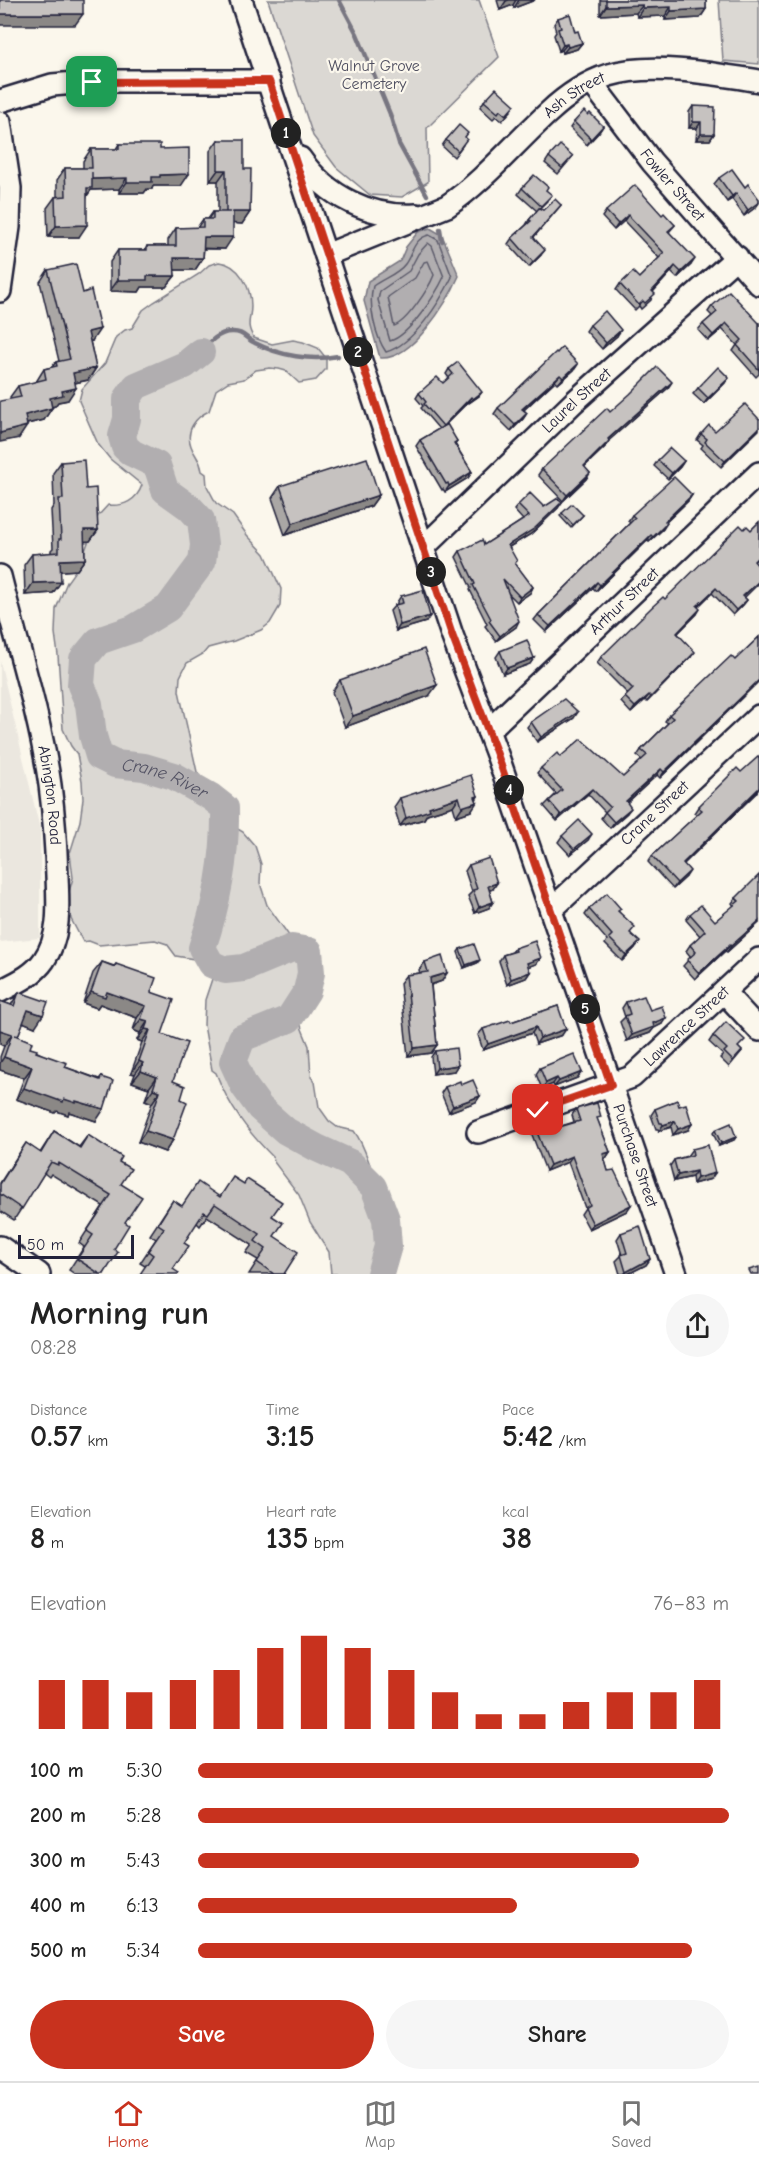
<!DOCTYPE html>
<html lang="en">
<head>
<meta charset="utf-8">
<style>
  body { margin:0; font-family:"Comic Neue",sans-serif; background:#f6f6f6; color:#222; height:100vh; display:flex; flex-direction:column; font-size:22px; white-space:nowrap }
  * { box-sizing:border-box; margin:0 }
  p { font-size:20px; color:#767676 }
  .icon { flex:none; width:33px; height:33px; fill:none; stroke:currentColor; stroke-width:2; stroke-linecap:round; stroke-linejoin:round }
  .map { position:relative; height:1274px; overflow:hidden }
  .drawer { display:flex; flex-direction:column; background:#fff; flex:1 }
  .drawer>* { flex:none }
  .scale { position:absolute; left:18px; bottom:15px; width:116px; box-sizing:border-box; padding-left:6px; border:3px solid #22223b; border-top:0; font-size:16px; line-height:21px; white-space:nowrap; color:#22223b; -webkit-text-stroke:4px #fbf7ec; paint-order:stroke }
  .pin { position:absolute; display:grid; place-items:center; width:51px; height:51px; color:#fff; margin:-26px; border-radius:12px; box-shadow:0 3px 9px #0006 }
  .km { position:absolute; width:30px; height:30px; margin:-15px; border-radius:50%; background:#222; color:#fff; font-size:16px; line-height:30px; text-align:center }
  .round { display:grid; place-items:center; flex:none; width:63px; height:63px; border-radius:32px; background:#f6f6f6 }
  .head { display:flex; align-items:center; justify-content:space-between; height:102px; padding:0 30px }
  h1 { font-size:33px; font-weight:600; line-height:45px }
  .figures { display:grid; grid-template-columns:repeat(3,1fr); gap:9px; height:102px; padding:6px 30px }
  .figures div { display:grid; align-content:center }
  .figures b { font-size:30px; font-weight:600 }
  .figures small { font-size:16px; font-weight:400 }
  .figures p { font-size:16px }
  .chart { height:168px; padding:12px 30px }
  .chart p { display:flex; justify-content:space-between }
  .chart svg { width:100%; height:108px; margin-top:6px; stroke:#c8321e; stroke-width:6 }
  .cta { display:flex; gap:12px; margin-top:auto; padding:12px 30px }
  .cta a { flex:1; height:69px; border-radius:36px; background:#c8321e; color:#fff; font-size:24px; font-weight:600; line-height:69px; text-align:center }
  .cta a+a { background:#f6f6f6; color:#222 }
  ul { padding:0 30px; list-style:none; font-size:20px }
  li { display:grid; grid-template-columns:96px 72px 1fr; align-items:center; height:45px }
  li i { height:15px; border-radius:8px; background:#c8321e }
  .dock { display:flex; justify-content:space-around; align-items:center; height:84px; border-top:2px solid #e0e0e0; background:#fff; font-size:16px; color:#767676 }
  .dock a { display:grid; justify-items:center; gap:3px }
  .dock .current { color:#c8321e }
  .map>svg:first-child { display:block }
</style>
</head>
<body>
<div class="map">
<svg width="759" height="1274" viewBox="0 0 759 1274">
  <rect width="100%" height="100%" fill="#fbf7ec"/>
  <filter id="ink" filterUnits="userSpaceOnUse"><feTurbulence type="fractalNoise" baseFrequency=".0167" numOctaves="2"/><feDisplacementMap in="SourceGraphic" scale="12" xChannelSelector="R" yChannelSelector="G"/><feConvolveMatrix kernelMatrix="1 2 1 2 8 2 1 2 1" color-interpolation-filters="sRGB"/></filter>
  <g filter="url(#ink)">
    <path fill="#ebe7df" d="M0 661 40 829V938L0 942Z"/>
    <g fill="#dbd8d3" stroke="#7e7d87" stroke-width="1.5">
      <path d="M268 0H479L499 57 427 128 428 182 402 197 370 195 336 167 313 136Z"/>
      <path d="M719 0H759V64L723 61Z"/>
      <path d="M219 262C239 264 251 287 251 306 251 319 245 325 254 338L272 344 293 340 303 342 318 348 326 358V369L316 380 299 383 286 371 279 369 270 368 256 370 244 379 228 382 216 390 209 411C196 417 185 430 191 446 195 457 200 458 202 471L206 474 207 486 216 503 233 515 247 535 265 554 281 589 280 606 270 623 261 630 234 641 208 648 203 654 187 663 180 677 179 691 197 772 206 786 227 804 231 825 243 832 255 846 261 864 260 883 267 905 300 951 304 966 297 990 298 1013 302 1029 309 1046 311 1077 315 1082 319 1107 329 1121 337 1127 354 1131C364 1144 367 1158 373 1173 377 1181 383 1188 387 1197 399 1221 398 1249 390 1274H331L329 1252 310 1222 299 1195 274 1162 273 1157C248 1132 229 1107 216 1073L212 1070 204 1025 205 1000 212 979 208 965 194 959 176 956 167 944 155 940 99 945 89 941 83 942 71 919 69 904V892L73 878 70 853 80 821 83 799 82 781 77 754 71 746 63 729 58 655 55 633 56 609 67 582 80 564 98 516 108 505C124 507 137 500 142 485L110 459 98 444 79 401 82 389 105 363 116 337 125 330 132 328 143 310 154 302 199 274 209 265Z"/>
    </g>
    <path fill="#b1aeb0" stroke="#787681" stroke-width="1.5" d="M430 228 442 235 459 276C448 301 412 361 380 358L364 301 368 281 400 261 406 247 418 232Z"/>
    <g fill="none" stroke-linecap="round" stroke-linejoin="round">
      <g stroke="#5b5a6a" stroke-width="1.5">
        <path d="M429 235 438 240 452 277C440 302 414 344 386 352 375 336 368 305 373 286 382 279 398 274 405 264 413 253 413 239 429 235Z"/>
        <path d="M428 243 432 246 444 277C436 294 409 336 390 341L378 300 380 291 409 271 418 254Z"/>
        <path d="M428 261 434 275C429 288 407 322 394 326L388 297 415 278 424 262Z"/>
      </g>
      <g stroke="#787681" stroke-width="4.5">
        <path d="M339 0 357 34 390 114 399 144 427 195"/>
        <path d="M440 229 442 241"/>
        <path d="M201 352C209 343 218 332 231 332 243 331 246 339 255 343 280 356 311 361 338 356"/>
      </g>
      <path stroke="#b1aeb0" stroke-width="28" id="s1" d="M201 352 185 365 136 386 127 399V419L122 436 125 447 132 453 157 465 165 490 190 508 201 520 204 545 202 562 168 608 133 629 98 641 83 659 81 685 89 704 93 736 99 756 115 764 144 767 174 776 211 797 225 808C226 855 217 904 202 948L211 964 225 970 244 968 292 948 309 951 311 973 307 991 289 1019 242 1038 233 1062 244 1086 260 1108 286 1131 317 1148 350 1163 374 1187 386 1219 388 1246 380 1274"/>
      <g stroke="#22223b" stroke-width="26">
        <g id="minor">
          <path id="s2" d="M241 0 452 635 498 757 676 1274"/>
          <path id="s3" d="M592 83 652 162 759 284"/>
          <path d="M0 101 52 85 99 81H269"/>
          <path d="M0 122 10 188 9 227 0 291"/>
          <path d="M300 158C326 196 370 218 416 215"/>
          <path id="s4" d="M326 255 447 206C485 180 514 144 548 113 565 97 587 82 609 75 651 62 716 74 759 81"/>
          <path id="s5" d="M423 548 574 402 737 257"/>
          <path id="s6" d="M0 576C17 645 40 715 50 785 54 815 56 846 57 876 58 904 61 936 44 960 33 976 16 983 0 991"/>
          <path id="s7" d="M488 731 759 473"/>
          <path id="s8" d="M551 910 759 716"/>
          <path d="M724 992 759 1030"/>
          <path id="s9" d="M478 1132 632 1077 759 959"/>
          <path d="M0 1247 39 1274"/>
        </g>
      </g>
      <use href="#minor" stroke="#fbf7ec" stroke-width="21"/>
    </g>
    <g fill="#aaa7a5" stroke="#22223b" stroke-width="1.5">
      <path d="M497 0H535L514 8 513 5 500 10Z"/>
      <path d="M600 0H706V9L700 18 665 20V16L637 17 636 13 600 15Z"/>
      <path d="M558 18 582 43 577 49 563 53 562 50 559 51 554 35 556 32 554 24Z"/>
      <path d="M484 101 511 111 502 121 496 116 493 119 480 107Z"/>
      <path d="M693 106 714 134 710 140H696L697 128H689V112Z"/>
      <path d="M588 115 603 126 599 132 587 145 570 128 574 122Z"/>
      <path d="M465 137 463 145 454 157 442 146 446 140Z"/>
      <path d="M218 140 244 169 250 212 242 224 233 223 225 249H204L203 258 195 270H174L175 276 166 287H142L139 292 110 291V262L118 250H145L147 246H168V240L176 228H197L203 219H208L213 212H218V181H210V151Z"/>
      <path d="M119 144 160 149 181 186H153L152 189H147L144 193H119V189L91 190 87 196 79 237H48L47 208 55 197H57V180L65 168H83V161L91 149H116Z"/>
      <path d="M573 156 558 174 545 163 549 157Z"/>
      <path d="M719 178 745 187 759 199V203L756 207 744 216 732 199 727 202 714 184Z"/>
      <path d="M522 188 546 190 547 201 540 208 543 210 561 205 534 237 541 255 529 267 508 244 512 238 526 225 529 220 537 211 518 194Z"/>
      <path d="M606 211 662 215 675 225 669 232 691 265 677 278 671 272 653 292 651 300 641 309 639 306 635 310 616 290 620 284 639 278 659 258 624 221 614 230 602 217Z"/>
      <path d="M48 270 92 341H90L96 368 88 380 75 383 68 400 58 402 55 406 52 407 44 420 27 424 19 438 10 397 18 386 36 382 44 369 52 367 56 362 59 361 40 282Z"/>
      <path d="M712 306 759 323V374L756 377 733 351 737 345 722 329 708 341 698 330 703 324 712 316 708 312Z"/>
      <path d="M590 325 617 336 602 349 586 331Z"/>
      <path d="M578 364 574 370 558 384 555 381 524 410 527 413 523 419 511 431 494 414 498 408Z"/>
      <path d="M449 369 479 396 469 403 468 402 445 425 457 441 455 444 472 472 468 478 445 492 443 489 442 490 416 446 420 440 439 429 421 408 423 406 416 398 419 393 443 383 449 378 446 374Z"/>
      <path d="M724 384 704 404 693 394 698 388Z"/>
      <path d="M668 388 609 440 605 447 584 467 590 473 586 479 563 501 538 475 542 469 610 412Z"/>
      <path d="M759 419 721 467 701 448 703 445 697 440 701 434 715 431Z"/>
      <path d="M658 460 684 461 680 467 668 479 654 466Z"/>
      <path d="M61 462 86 489 98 530 90 541 84 542 85 559 77 570 60 571 53 593 25 595 24 565 32 554 51 553V550L53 548 51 510 54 505 53 473Z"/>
      <path d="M280 486 379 495 371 506 285 535 272 498Z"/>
      <path d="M692 495 688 501 666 522 663 529 649 542 647 541 596 591 593 588 546 632 534 620 538 615 630 523 628 521 632 515Z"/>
      <path d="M562 502 558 508 531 534 509 547 515 564 533 587 530 593 517 602 509 594 516 627 496 641 485 626 487 624 470 590 471 588 456 557 460 551 484 545 523 520 514 510 518 505 544 507Z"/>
      <path d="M562 513 583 515 571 528 560 516Z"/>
      <path d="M759 522V557L754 562 759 567V583L744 597 747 600 743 605 733 615 712 593 698 607 697 614 678 633 691 657 647 702 645 700 631 713 621 702 628 694 597 663 601 657 744 529 751 530Z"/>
      <path d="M401 596 426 622 396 631 390 611 395 605 397 604V602Z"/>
      <path d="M759 637V681L660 778 657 775 627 803V813L610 828 601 818 605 812 588 794 557 821 544 806 556 794 537 773 541 768 560 757 623 777 642 760 637 756 641 750 668 723 665 721 669 715 735 660Z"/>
      <path d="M500 651 534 658 530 664 503 674 496 657Z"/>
      <path d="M340 680 429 696 345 727 332 692Z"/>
      <path d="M574 718 537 742 527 727 531 722Z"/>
      <path d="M759 788 756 793 684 864 686 877 673 889 648 862 652 856 697 815 694 813 698 807Z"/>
      <path d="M478 796 471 811 456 816 453 806 427 814 424 819 400 826 394 807 400 798Z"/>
      <path d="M562 836 588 840 570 855 558 842Z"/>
      <path d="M469 865 493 889 489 890 493 902 489 908 475 913 468 896 472 892 465 871Z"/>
      <path d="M736 898 759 923 727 952 725 951 695 979 683 966 691 957 686 951 690 945 700 936 686 920 690 914 715 921 734 906 732 903Z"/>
      <path d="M589 909 619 912 631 934 635 948 622 961 605 944 607 940 585 915Z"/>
      <path d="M515 948 541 958 536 964 528 967 530 972 526 978 507 985 499 961 503 955 512 952Z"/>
      <path d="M460 949 477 963 464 968 458 952Z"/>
      <path d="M102 962 114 966 116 964 151 992 173 1081 181 1099 173 1140 165 1152 138 1142 152 1103 145 1100 149 1088 132 1082 135 1074 131 1073 142 1042 137 1040 140 1033 133 1030 137 1018 100 1004 97 1008 83 1003 93 973Z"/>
      <path d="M425 962 442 981 431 985 437 1045 431 1053 408 1056 400 983 406 975 420 973 419 970Z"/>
      <path d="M19 992 35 1027 23 1022 18 1036 30 1048 65 1067 99 1079 101 1077 96 1121 69 1112 68 1115 57 1111 55 1113 16 1099 24 1078 0 1070V1057L4 1046 0 1044V1001L11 1005Z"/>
      <path d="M626 1002 650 1010 662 1024 654 1028 650 1033 627 1041 620 1022 625 1017 622 1008Z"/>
      <path d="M558 1006 562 1035 536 1044 532 1033 483 1050 478 1035 483 1029 511 1022Z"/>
      <path d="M713 1036 739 1048 742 1051 729 1067 720 1058 723 1055 709 1042Z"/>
      <path d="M435 1051 454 1071 433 1074 431 1057Z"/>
      <path d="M540 1068 577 1078 554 1087 553 1084 542 1089 536 1074Z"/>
      <path d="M461 1085 480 1096 476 1102 449 1112 441 1093 445 1087Z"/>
      <path d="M576 1109 598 1121 610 1152 606 1158H604L608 1171 627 1211 589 1229 581 1214 585 1208 568 1162 546 1171 529 1127 533 1122 552 1129 574 1122 572 1115Z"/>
      <path d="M655 1109 688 1130 673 1135 671 1127 659 1131 658 1129H656L651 1115Z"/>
      <path d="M715 1130 736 1137 734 1140 719 1146 713 1133Z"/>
      <path d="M54 1131 79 1147 88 1135 119 1162 125 1222 104 1274H75L69 1270 84 1247 79 1243 103 1206 51 1174 49 1177 44 1173 14 1220 0 1211V1183L18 1155 26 1143 40 1153Z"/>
      <path d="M692 1149 711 1179 693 1184 692 1177 674 1181 670 1166 674 1160 687 1156Z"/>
      <path d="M219 1196 272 1216 274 1236 284 1274H249L258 1260 246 1253 252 1245 207 1216 200 1226 197 1223 145 1266 140 1263 156 1239 150 1235 173 1200 182 1206Z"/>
      <path d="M621 1233 650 1259 646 1265 628 1274H620L616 1261 622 1255 617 1239Z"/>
    </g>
    <g fill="#8b8886" stroke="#22223b" stroke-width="1.5">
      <path d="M509 0H516L513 5 500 10 506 1Z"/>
      <path d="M519 0H535L514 8Z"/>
      <path d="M643 5 636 13 600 15 606 6Z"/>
      <path d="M671 7 665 16 637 17 643 8Z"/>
      <path d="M706 9 700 18 665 20 671 11Z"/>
      <path d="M0 14H83L75 25H0Z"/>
      <path d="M582 43 577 49 563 53 568 47Z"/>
      <path d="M567 44 562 50 559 51 563 45Z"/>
      <path d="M693 122H701L697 128H689Z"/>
      <path d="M603 126 599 132 587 145 591 139Z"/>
      <path d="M701 134H714L710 140H696Z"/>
      <path d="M218 170H226L218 181H210Z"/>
      <path d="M189 174 181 186H153L152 189H147L144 193H119L127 182 160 175Z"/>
      <path d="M127 178 119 189 91 190 84 199 78 200 92 179Z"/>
      <path d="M736 193 732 199 727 202 732 196Z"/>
      <path d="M759 202 756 207 744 216 748 210Z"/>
      <path d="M233 212H250L242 224 225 223Z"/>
      <path d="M628 215 624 221 614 230 618 224Z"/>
      <path d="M87 225 79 237H48L56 226Z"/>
      <path d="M204 237H233L225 249 196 248Z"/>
      <path d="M545 250 541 255 529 267 533 262Z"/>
      <path d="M174 258H203L195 270H166Z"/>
      <path d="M695 259 691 265 677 278 681 272Z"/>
      <path d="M675 266 671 272 648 297 652 291Z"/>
      <path d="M147 276H175L166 287H142L139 292 110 291 118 280Z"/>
      <path d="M726 323 722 329 708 341 713 335Z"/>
      <path d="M100 329 92 341 80 343 88 332Z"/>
      <path d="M621 330 617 336 602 349 606 343Z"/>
      <path d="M578 364 574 370 558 384 563 378Z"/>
      <path d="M96 368 88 380 64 385 73 373Z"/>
      <path d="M560 375 555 381 518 415 522 409Z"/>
      <path d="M729 378 724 384 704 404 708 398Z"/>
      <path d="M672 382 668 388 604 445 608 439Z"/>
      <path d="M76 388 68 400 58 402 55 406 42 409 50 398 62 391Z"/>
      <path d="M482 392 479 396 469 403 473 399Z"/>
      <path d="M471 397 468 402 440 430 443 426Z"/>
      <path d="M52 408 44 420 17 426 25 415Z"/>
      <path d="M527 413 523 419 511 431 515 425Z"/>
      <path d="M27 426 19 438 0 442V433Z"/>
      <path d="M759 428V430L721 467 725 461Z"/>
      <path d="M609 441 605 447 579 472 584 466Z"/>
      <path d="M684 461 680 467 668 479 672 473Z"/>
      <path d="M472 472 468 478 445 492 449 486Z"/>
      <path d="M590 473 586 479 563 501 567 495Z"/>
      <path d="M379 495 371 506 285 535 293 523Z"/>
      <path d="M692 495 688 501 661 527 665 521Z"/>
      <path d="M562 502 558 508 531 534 504 550 508 545Z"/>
      <path d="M667 523 663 529 649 542 653 537Z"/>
      <path d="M84 530H98L90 541 76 542Z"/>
      <path d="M651 535 647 541 596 591 600 585Z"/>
      <path d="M85 559 77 570 52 572 60 560Z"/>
      <path d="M759 581V583L740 602 743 596Z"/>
      <path d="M61 582 53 593 25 595 33 583Z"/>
      <path d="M597 582 593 588 546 632 550 626Z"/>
      <path d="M533 587 530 593 517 602 520 597Z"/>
      <path d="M716 588 712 593 693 611 697 606Z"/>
      <path d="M747 600 743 605 733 615 736 610Z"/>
      <path d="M700 609 697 614 673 638 677 633Z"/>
      <path d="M430 616 426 622 396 631 400 625Z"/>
      <path d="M519 621 516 627 496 641 500 636Z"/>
      <path d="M695 652 691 657 647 702 651 697Z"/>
      <path d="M534 658 530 664 503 674 507 668Z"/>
      <path d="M759 680V681L660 778 664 772Z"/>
      <path d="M437 685 429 696 345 727 353 716Z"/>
      <path d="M649 695 645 700 631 713 635 707Z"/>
      <path d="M578 712 574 718 537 742 541 737Z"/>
      <path d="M661 769 657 775 622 807 626 801Z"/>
      <path d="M759 788 756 793 678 869 683 863Z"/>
      <path d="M592 789 588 794 557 821 561 815Z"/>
      <path d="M478 796 472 804 477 802 471 811 456 816 462 807Z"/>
      <path d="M459 797 453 806 427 814 424 819 400 826 406 818 429 807Z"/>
      <path d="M631 808 627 813 610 828 614 822Z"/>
      <path d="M592 834 588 840 570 855 574 849Z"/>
      <path d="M690 871 686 877 673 889 677 883Z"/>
      <path d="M497 883 493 889 483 892 488 886Z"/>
      <path d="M493 902 489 908 475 913 479 907Z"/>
      <path d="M759 921V923L727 952 731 946Z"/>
      <path d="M640 942 635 948 622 961 626 955Z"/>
      <path d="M730 945 725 951 695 979 699 973Z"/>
      <path d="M541 958 536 964 522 969 527 963Z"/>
      <path d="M480 960 477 963 464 968 466 965Z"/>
      <path d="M530 972 526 978 507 985 511 979Z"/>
      <path d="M447 973 442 981 424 987 430 978Z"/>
      <path d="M91 992H107L146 1006 137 1018 100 1004 97 1008 83 1003Z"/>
      <path d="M28 1010 43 1015 35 1027 20 1021Z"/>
      <path d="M666 1018 662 1024 654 1028 650 1033 627 1041 632 1035 653 1023Z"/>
      <path d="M141 1019 148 1021 140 1033 133 1030Z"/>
      <path d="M536 1027 532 1033 483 1050 488 1044Z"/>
      <path d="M145 1029 150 1030 142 1042 137 1040Z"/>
      <path d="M566 1029 562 1035 536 1044 540 1038Z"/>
      <path d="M0 1030 12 1034 4 1046 0 1044Z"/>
      <path d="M437 1045 431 1053 408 1056 414 1048Z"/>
      <path d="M4 1057 32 1067 24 1078 0 1070V1063Z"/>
      <path d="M139 1061 143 1063 135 1074 131 1073Z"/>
      <path d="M458 1065 454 1071 433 1074 437 1068Z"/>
      <path d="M141 1071 157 1077 149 1088 132 1082Z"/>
      <path d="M582 1072 577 1078 554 1087 559 1081Z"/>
      <path d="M557 1078 553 1084 542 1089 546 1083Z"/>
      <path d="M24 1088 64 1099 76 1101 104 1109 96 1121 69 1112 68 1115 57 1111 55 1113 16 1099Z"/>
      <path d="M153 1089 160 1091 152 1103 145 1100Z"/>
      <path d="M480 1096 476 1102 449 1112 453 1106Z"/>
      <path d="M675 1121 671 1127 659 1131 663 1125Z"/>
      <path d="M692 1124 688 1130 673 1135 678 1129Z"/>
      <path d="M146 1131 173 1140 165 1152 138 1142Z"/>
      <path d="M736 1137 734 1140 719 1146 721 1143Z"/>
      <path d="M610 1152 606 1158 599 1160 603 1154Z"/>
      <path d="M572 1156 568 1162 546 1171 550 1165Z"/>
      <path d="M696 1171 692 1177 674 1181 678 1175Z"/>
      <path d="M715 1173 711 1179 693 1184 697 1178Z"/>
      <path d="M631 1205 627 1211 589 1229 593 1224Z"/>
      <path d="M650 1259 646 1265 628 1274H624L626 1272Z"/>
    </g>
    <g fill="#c6c2c0" stroke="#22223b" stroke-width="1.5">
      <rect x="0" y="0" width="83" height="14"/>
      <path d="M606 0H706V9L671 11V7L643 8V5L606 6Z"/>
      <path d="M570 14 575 32 578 31 582 43 568 47 567 44 563 45 558 29 561 28 558 18Z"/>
      <path d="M496 88 515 105 506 115 500 110 498 113 484 101Z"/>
      <path d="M693 106 715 107 714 134H701V122H693Z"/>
      <path d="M584 111 588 115 590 113 603 126 591 139 574 122Z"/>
      <path d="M459 125 468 133 465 137 467 139 458 151 446 140Z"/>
      <path d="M218 140H244V169H251L250 212H233V237H204L203 258H174L175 276H147V280H118V250H147V246H176V228L203 227V219H213V212H230H226V170H218Z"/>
      <path d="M119 144H160V149L189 148V174L160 175V177H152V182H127V178L92 179V172V188H87V225L56 226 55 197 66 196 65 168H92L91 149H119Z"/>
      <path d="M560 145 573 156 562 168 549 157Z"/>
      <path d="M732 169 745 187 748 184 759 199V202L748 210 736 193 732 196 719 178Z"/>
      <path d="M534 175 548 187 546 190 552 195 541 206 522 188Z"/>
      <path d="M635 185 662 215 664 213 675 225 668 231 695 259 681 272 675 266 652 291 655 294 645 303 643 301 639 305 620 284 633 272 639 278 664 253 628 215 618 224 606 211Z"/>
      <path d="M555 199 561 205 533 237 545 250 533 262 512 238 531 221 529 220 539 208 543 210Z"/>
      <path d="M76 264 83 293 91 290 100 329 88 332 96 368 73 373 76 388 62 391 63 395 50 398 52 408 25 415 27 426 0 433V401L21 397 18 386 46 379 44 369 57 366 56 362 70 359 48 270Z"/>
      <path d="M729 291 759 323V370L737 345 742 340 726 323 713 335 703 324 717 312 712 306Z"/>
      <path d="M605 311 621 330 606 343 590 325Z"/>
      <path d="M562 347 578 364 563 378 560 375 522 409 527 413 515 425 498 408 556 352 557 353Z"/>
      <path d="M458 362 482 392 473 399 471 397 443 426 424 404 426 402 419 393 437 377 443 383 453 374 449 369Z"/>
      <path d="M657 367 672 382 608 439 609 441 584 466 590 473 567 495 542 469 607 408 610 412 630 394Z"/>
      <path d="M718 367 729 378 708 398 698 388Z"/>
      <path d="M745 404 759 419V428L725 461 705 442 707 439 701 434 709 425 715 431Z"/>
      <path d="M447 424 457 441 454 443 472 472 449 486 448 483 446 484 420 440Z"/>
      <path d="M670 448 684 461 672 473 658 460Z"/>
      <path d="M367 458 379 495 293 523 280 486Z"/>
      <path d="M84 460 86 489 96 488 98 530H84L85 559 60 560 61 582 33 583 32 554 59 552V539H61L59 499H63L61 462Z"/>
      <path d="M674 477 692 495 665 521 667 523 653 537 651 535 600 585 597 582 550 626 538 615 635 518 632 515Z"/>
      <path d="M530 493 544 507 558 498 562 502 534 529 508 545 517 561 515 563 533 587 520 597 503 579 519 621 500 636 489 621 491 619 473 585 475 584 460 551 482 540 484 545 529 516 518 505Z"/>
      <path d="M572 504 583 515 573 525 562 513Z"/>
      <path d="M759 522V556L754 561 759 567V581L743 596 747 600 736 610 716 588 697 606 700 609 677 633 695 652 651 697 649 695 635 707 625 697 633 689 601 657 652 607 663 597 665 599 740 525 744 529 747 526 751 530Z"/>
      <path d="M423 590 430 616 400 625 395 605 403 603 401 596Z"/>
      <path d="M759 637V680L664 772 661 769 626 801 631 808 614 822 605 812 610 807 592 789 561 815 549 801 562 790 541 768 557 753 560 757 581 739 623 777 647 755 641 750 673 718 669 715 731 656 735 660Z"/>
      <path d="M527 640 534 658 507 668 500 651Z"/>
      <path d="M424 649 437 685 353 716 340 680Z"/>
      <path d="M564 699 578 712 541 737 531 722Z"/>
      <path d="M759 756V788L683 863 690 871 677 883 652 856 702 810 698 807 737 768 741 772Z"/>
      <path d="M471 775 478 796 475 797 477 802 462 807 459 797 429 807 430 810 406 818 400 798Z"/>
      <path d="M579 820 592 834 574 849 562 836Z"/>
      <path d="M489 858 497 883 488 886 493 902 479 907 473 890 477 889 469 865Z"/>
      <path d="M759 875V921L731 946 730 945 699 973 687 960 696 952 690 945 705 931 690 914 701 905 715 921 739 901 736 898Z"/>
      <path d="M607 893 621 909 618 911 635 927 630 933 640 942 626 955 609 938 612 935 589 909Z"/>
      <path d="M535 941 541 958 527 963 530 972 511 979 503 955 516 951 515 948Z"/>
      <path d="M474 944 480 960 466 965 460 949Z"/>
      <path d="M442 956 447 973 430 978 437 1045 414 1048 406 975 428 972 425 962Z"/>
      <path d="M102 962 115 967 116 964 156 978 151 992 174 1000 162 1034 187 1043 173 1081 185 1086 181 1099 187 1102 173 1140 146 1131 160 1091 153 1089 157 1077 141 1071 143 1063 139 1061 150 1030 145 1029 148 1021 141 1019 146 1006 107 992 105 997 91 992Z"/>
      <path d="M19 992 48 1002 43 1015 28 1010 18 1036 15 1035 32 1042 30 1048 37 1050 36 1052 67 1063 65 1067 100 1080 101 1077 113 1081 104 1109 76 1101V1103L64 1099 63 1102 24 1088 32 1067 4 1057 12 1034 0 1030V1001L14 1006Z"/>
      <path d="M644 996 650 1010 662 1006 666 1018 653 1023 654 1027 632 1035 625 1016 630 1014 626 1002Z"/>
      <path d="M558 1006 566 1029 540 1038 536 1027 488 1044 483 1029 510 1020 511 1022Z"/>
      <path d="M726 1022 745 1040 738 1047 742 1051 733 1061 724 1052 727 1049 713 1036Z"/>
      <path d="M456 1048 458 1065 437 1068 435 1051Z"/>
      <path d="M574 1054 582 1072 559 1081 557 1078 546 1083 540 1068Z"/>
      <path d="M473 1080 480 1096 453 1106 445 1087 460 1081 461 1085Z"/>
      <path d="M677 1100 679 1106 686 1104 692 1124 678 1129 675 1121 663 1125 662 1123H660L655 1109Z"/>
      <path d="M597 1103 601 1117 597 1118 610 1152 603 1154 608 1171 614 1170 631 1205 593 1224 585 1208 590 1205 572 1156 550 1165 533 1122 546 1117 552 1129 580 1121 576 1109Z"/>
      <path d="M731 1123 736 1137 721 1143 715 1130Z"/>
      <path d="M54 1131 80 1148 88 1135 122 1157 119 1162 131 1169 121 1184 142 1197 125 1222 129 1225 114 1249 118 1252 104 1274H100L77 1259 93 1235 87 1231 111 1195 59 1163 58 1165 51 1162 22 1209 0 1194V1184L26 1143 41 1153Z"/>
      <path d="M708 1145 715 1173 697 1178 696 1171 678 1175 674 1160 693 1155 692 1149Z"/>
      <path d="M233 1177 244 1184 247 1179 282 1202 272 1216 283 1223 274 1236 298 1252 284 1274H274L257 1262 266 1249 255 1241 260 1234 215 1204 208 1214 204 1212 184 1243 189 1246 173 1269 179 1273 178 1274H140L153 1255 148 1251 164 1228 158 1224 173 1200 182 1206 198 1182 220 1197Z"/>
      <path d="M640 1226 650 1259 626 1272 621 1255 627 1253 621 1233Z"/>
      <path d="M759 1267V1274H751L749 1270Z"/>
    </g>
  </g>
  <g fill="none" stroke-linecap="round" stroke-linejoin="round" filter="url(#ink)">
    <g stroke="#fff" stroke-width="12">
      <path id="route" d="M92 82 269 81 452 635 498 757 611 1085 538 1110"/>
    </g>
    <use href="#route" stroke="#c8321e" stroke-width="8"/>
  </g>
  <g text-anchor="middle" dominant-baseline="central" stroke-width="4.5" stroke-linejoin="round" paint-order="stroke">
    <g font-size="16" fill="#505061" stroke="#fbf7ec">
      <text x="374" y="66">Walnut Grove<tspan x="374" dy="18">Cemetery</tspan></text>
    </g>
    <g font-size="16" fill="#22223b" stroke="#fbf7ec">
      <text stroke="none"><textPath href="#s4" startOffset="300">Ash Street</textPath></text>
      <text stroke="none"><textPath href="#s3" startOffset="130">Fowler Street</textPath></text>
      <text stroke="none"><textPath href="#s5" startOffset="213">Laurel Street</textPath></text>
      <text stroke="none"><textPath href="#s7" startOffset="188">Arthur Street</textPath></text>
      <text stroke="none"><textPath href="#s6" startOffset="225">Abington Road</textPath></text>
      <text stroke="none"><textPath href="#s8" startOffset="142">Crane Street</textPath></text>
      <text stroke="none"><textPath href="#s9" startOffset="238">Lawrence Street</textPath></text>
      <text stroke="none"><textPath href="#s2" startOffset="1221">Purchase Street</textPath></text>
    </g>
    <g font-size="18" font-style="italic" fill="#545364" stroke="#fbf7ec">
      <text stroke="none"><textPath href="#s1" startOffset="620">Crane River</textPath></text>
    </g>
  </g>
</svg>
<div class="scale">50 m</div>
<div class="pin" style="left:92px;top:82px;background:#1e9e55"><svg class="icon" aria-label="arrive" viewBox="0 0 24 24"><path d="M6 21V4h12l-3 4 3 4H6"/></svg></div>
<div class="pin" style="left:538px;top:1110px;background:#d93025"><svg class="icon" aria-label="check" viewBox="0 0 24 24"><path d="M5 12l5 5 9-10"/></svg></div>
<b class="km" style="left:286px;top:133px">1</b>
<b class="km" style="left:358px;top:352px">2</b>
<b class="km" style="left:431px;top:572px">3</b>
<b class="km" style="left:509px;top:790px">4</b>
<b class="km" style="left:585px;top:1009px">5</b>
</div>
<section class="drawer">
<div class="head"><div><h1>Morning run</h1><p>08:28</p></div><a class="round"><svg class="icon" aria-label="share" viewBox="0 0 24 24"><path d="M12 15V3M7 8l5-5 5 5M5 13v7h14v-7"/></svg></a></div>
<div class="figures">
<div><p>Distance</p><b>0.57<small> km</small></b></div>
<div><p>Time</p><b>3:15</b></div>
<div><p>Pace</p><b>5:42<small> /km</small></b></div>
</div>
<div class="figures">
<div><p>Elevation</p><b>8<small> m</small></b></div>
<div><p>Heart rate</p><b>135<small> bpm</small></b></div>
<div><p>kcal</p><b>38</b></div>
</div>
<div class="chart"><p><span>Elevation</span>76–83 m</p>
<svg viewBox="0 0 160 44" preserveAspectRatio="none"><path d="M5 44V24M15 44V24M25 44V29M35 44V24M45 44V20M55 44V11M65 44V6M75 44V11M85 44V20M95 44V29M105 44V38M115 44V38M125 44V33M135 44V29M145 44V29M155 44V24"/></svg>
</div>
<ul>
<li><b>100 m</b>5:30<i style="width:97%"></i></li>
<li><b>200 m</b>5:28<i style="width:100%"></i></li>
<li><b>300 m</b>5:43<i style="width:83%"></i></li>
<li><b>400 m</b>6:13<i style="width:60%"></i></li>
<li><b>500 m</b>5:34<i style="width:93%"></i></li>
</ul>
<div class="cta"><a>Save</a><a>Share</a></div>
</section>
<nav class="dock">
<a class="current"><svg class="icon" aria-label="home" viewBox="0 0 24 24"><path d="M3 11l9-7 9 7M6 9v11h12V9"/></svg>Home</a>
<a><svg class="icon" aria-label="map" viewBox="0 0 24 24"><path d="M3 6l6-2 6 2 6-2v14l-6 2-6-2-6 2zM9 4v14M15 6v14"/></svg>Map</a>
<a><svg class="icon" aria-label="saved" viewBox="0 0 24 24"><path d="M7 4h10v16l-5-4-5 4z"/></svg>Saved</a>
</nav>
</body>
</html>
